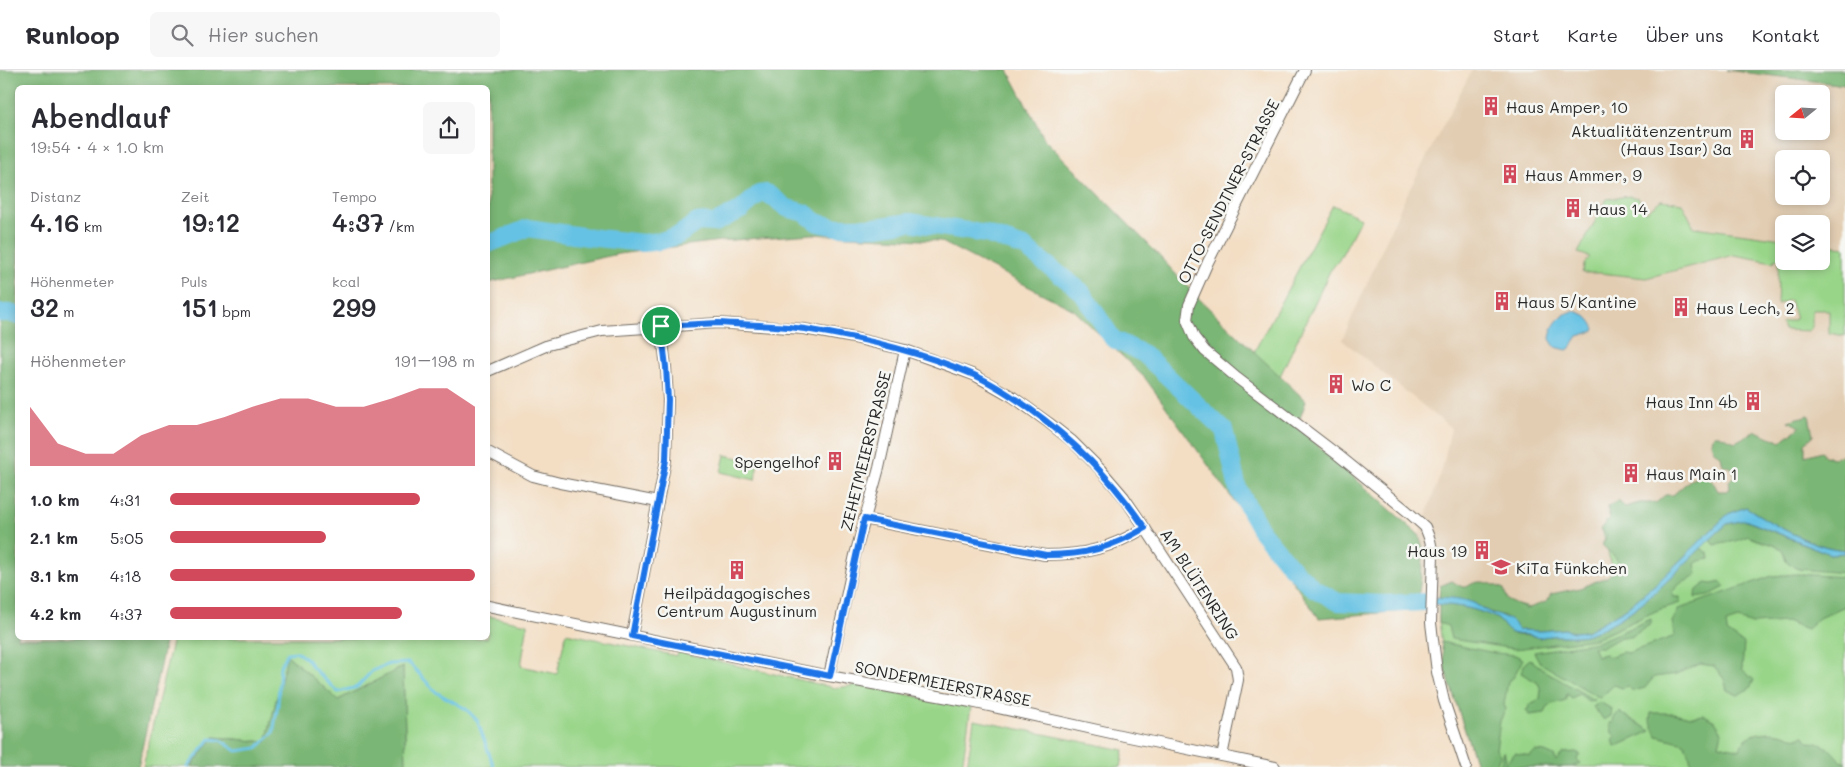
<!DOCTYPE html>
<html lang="de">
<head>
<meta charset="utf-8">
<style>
  body { margin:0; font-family:Mali,sans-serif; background:#f7f7f7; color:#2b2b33; height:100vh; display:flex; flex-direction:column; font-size:19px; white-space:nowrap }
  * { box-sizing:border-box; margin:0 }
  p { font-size:16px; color:#7c7c81 }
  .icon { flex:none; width:28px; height:28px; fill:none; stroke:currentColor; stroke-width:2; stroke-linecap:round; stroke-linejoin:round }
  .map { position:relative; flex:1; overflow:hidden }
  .drawer { position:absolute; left:15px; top:15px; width:475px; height:555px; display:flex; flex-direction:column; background:#fff; border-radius:8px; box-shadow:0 2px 8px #0003 }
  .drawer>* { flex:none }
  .needle { width:32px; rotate:252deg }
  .fabs { position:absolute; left:1775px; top:15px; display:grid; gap:10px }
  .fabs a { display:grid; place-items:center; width:55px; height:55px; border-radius:8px; background:#fff; box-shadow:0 2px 8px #0003; font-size:25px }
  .pin { position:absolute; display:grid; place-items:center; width:42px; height:42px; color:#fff; margin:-21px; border:2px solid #fff; border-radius:50%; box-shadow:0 1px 5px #0007 }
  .round { display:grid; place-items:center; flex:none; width:52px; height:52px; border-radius:8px; background:#f7f7f7 }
  .headline { display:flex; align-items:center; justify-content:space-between; height:85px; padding:0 15px }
  h1 { font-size:28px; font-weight:600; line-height:38px }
  .figures { display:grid; grid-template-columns:repeat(3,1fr); gap:8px; height:85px; padding:5px 15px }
  .figures div { display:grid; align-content:center }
  .figures b { font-size:25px; font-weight:600 }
  .figures small { font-size:14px; font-weight:400 }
  .figures p { font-size:14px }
  .chart { height:140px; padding:10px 15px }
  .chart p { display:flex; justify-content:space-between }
  .chart svg { width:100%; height:90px; margin-top:5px; fill:#d1495b; opacity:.7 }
  ul { padding:0 15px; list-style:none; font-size:16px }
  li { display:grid; grid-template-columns:80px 60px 1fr; align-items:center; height:38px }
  li i { height:12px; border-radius:6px; background:#d1495b }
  header { display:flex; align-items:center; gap:30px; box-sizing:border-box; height:70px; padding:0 25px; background:#fff; border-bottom:1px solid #e1e1e2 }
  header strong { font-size:24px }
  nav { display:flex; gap:28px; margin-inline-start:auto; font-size:18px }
  .search { width:350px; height:45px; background:#f7f7f7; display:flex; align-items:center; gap:12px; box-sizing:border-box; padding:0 18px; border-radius:8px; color:#7c7c81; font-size:19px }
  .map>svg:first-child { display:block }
</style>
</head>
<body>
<header>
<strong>Runloop</strong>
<div class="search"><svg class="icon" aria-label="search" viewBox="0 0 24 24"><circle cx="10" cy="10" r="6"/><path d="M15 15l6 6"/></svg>Hier suchen</div>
<nav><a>Start</a><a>Karte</a><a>Über uns</a><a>Kontakt</a></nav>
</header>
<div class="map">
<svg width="1845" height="697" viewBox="0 0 1845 697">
  <rect width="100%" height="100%" fill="#f6f6f2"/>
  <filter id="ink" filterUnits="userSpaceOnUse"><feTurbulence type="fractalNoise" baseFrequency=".02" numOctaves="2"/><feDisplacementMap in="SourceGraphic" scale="10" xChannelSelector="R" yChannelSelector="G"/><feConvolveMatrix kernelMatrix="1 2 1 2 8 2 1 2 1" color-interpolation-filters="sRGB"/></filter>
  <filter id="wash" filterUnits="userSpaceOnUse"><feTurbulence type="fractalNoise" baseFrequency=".0096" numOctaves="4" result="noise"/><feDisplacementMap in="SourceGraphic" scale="20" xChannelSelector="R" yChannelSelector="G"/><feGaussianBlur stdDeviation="1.12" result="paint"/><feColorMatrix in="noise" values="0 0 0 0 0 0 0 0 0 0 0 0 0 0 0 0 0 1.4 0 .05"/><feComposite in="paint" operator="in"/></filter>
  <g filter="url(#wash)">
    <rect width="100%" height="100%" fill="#f3dec4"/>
    <path fill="#e2cdb2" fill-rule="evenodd" d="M1472 0H1845V394L1602 458 1620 532 1554 544 1422 512 1424 481 1419 465 1442 400 1451 358 1342 270 1403 132ZM1784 24H1821V61H1784ZM1784 89H1821V126H1784ZM1784 154H1821V191H1784Z"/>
    <g fill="#99d589" stroke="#62805a">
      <path d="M1630 126 1639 128 1640 135 1646 142 1661 130 1682 133 1694 157 1782 169 1780 186 1784 185V191H1821V174L1845 177V266L1829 263V240H1812V257L1809 261 1784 260 1782 253 1796 249 1790 230 1777 234 1779 187 1773 192 1734 185 1646 208 1600 203H1582L1585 192 1590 187 1578 183 1607 129Z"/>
      <path d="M1333 135 1361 148 1339 190 1330 201 1280 306 1254 282Z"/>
      <path d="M725 385 758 392 755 410 721 402Z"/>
      <path d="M1845 394V697H1477L1445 599 1439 551 1440 516 1554 544 1620 531 1602 458Z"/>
      <path d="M488 546 528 554 521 596 557 604 566 563 677 586 678 582 835 618 858 615 971 637 962 697H406L403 597 338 630 288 586 266 672 214 667 191 697H143L173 568H488Z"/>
      <path d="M974 650 1124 680 1121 697H967Z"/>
    </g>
    <g fill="#7ab675" stroke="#527050">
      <path d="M0 0H1008L1045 70 1150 176 1195 225 1306 331 1297 357 1419 465 1424 481 1417 540 1319 548 1145 308 1074 240 940 171 812 164 720 171 618 184 488 213V18H18V568H166L138 697H0Z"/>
      <path d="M1726 0H1845V15Z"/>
      <path d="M1809 345 1813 366 1805 373V386L1822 381 1824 386 1834 388 1845 384V480C1811 477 1774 455 1746 437L1728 444 1658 512 1627 538 1587 561 1573 562 1565 559 1540 561 1519 560 1505 546 1489 542 1473 533 1449 528H1439L1440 516 1452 511C1471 524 1465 512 1481 512 1489 512 1496 516 1504 519L1507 530 1526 539 1546 532 1551 524 1580 518 1594 512 1607 507 1620 495 1615 487 1602 475 1607 465 1600 459 1610 448 1607 437 1618 431 1625 437 1640 433H1656L1665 425H1673L1690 410 1704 405 1713 412 1718 421H1726L1730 419 1729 411 1735 405 1732 398 1723 395 1721 386 1714 381 1711 373 1714 365H1719L1735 372 1756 361 1781 372 1785 368 1800 357 1788 351Z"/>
      <path d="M1744 450 1830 484 1845 483V503L1798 499 1786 491 1782 479C1771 473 1760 472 1748 466L1736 471 1715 475 1709 470 1727 454Z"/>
      <path d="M1700 478 1709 483 1710 489 1699 491 1695 494 1697 504 1691 509 1681 513 1672 522 1674 527H1680V533L1658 540 1595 569 1515 579 1451 569 1448 556 1439 553V534C1452 534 1488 541 1499 550 1505 555 1508 563 1517 565 1527 567 1528 563 1539 568 1555 563 1573 569 1588 564 1634 548 1667 510 1700 478Z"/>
      <path d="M1797 504 1845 507V536L1819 548 1807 559 1789 552 1752 554 1738 549 1726 553 1727 562 1744 574 1742 599 1754 610 1750 618 1738 625 1727 620 1724 609 1714 596 1700 594 1677 604 1654 607 1645 618 1633 621 1627 616 1622 618 1614 615 1600 628 1540 593 1534 582 1597 572 1651 549V554L1631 567H1621L1603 577H1593L1597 586 1605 584 1609 587 1622 582 1628 583 1675 566 1672 552 1679 539 1772 506Z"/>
      <path d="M1721 512 1725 517 1708 526 1695 528 1697 520 1706 513 1712 514Z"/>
      <path d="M1441 572 1495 583 1515 585 1523 589 1513 608 1508 611 1504 635 1506 639 1500 651 1496 680 1500 684 1496 697H1477L1445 599Z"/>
      <path d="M287 585 338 630 403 597 406 697H191L214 667 266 672Z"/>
      <path d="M1530 589 1545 601 1594 630 1588 631 1579 624 1572 628 1567 624 1566 630 1549 635 1545 643 1529 645 1526 640 1529 638 1528 635 1540 629 1541 620 1538 613 1521 603 1525 593Z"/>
      <path d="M1599 632 1612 639 1611 646 1604 650 1593 637Z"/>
      <path d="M1619 642 1651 661 1615 677 1613 669 1616 666 1612 663 1610 653 1614 652 1613 649Z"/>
      <path d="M1651 643H1674L1690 647 1704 645 1714 650 1722 662 1719 675 1740 680C1741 677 1742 672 1745 670 1754 661 1773 661 1784 664 1793 667 1795 669 1804 666L1808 672C1824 672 1832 680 1841 692L1845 691V697H1713L1712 695 1692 697 1689 684 1684 673 1657 666 1650 650Z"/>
      <path d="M1504 681 1506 689 1505 694 1515 683 1530 686 1535 681 1545 682 1554 686 1556 691 1563 683 1576 682 1580 684 1577 689 1580 693 1572 697H1500Z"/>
    </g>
    <g fill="#66c2e4" stroke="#487688">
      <path d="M1574 241C1584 243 1591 249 1595 259L1594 261 1578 266 1570 278 1567 280 1555 277 1550 269C1551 255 1560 244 1574 241Z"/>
      <path d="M1746 437C1774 455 1811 477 1845 480V483L1830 484 1745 450 1727 454C1683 492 1645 543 1589 564 1573 569 1555 563 1539 568 1527 562 1520 567 1510 562 1504 558 1502 551 1496 548 1465 533 1435 533 1401 536L1400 530C1423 528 1452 524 1474 533 1479 536 1484 540 1491 543 1505 548 1510 547 1519 560L1540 561 1565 559 1573 562 1587 561 1627 538 1658 512 1728 444Z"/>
    </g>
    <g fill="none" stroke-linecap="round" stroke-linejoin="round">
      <path stroke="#66c2e4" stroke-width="3" d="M188 697 210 669 220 670 237 681 257 678 273 663 278 634 280 596 287 583 296 582 307 589 313 598 338 622 357 617 372 601 389 594 409 593 436 622 466 639 477 650 494 697"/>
      <g stroke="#66c2e4" stroke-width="18">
        <path d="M488 174 528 158 588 167 643 173 661 171 679 165 697 152 715 153 741 140 759 124 767 123 787 138 805 143 818 153 836 157H876L910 152 986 164 1024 177 1081 221 1113 269 1144 284 1224 360 1238 419 1262 462 1291 497 1313 518 1338 532 1384 534 1424 532"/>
        <path d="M0 243H10L18 246"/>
      </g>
    </g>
  </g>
  <g filter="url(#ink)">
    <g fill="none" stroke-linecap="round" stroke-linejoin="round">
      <g stroke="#716a61" stroke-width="12">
        <g id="minor">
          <path d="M1305 0 1208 192 1189 235 1187 250 1194 267 1205 281 1237 308 1338 385 1407 441 1425 457 1430 470 1433 484 1431 553 1437 602 1444 631 1466 697"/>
          <path d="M488 301 548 275 602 261 718 253 804 259 854 268 905 280 974 305 1013 327 1049 353 1072 371 1100 399 1124 427 1145 458 1236 597 1238 610 1222 686"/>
          <path d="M488 382 533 406 560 413 658 432"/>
          <path d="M864 449 1045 485C1085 485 1111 478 1145 458"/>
          <path d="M488 536 829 606 971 632 1129 667 1275 697"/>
          <path d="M632 565 666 390 668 330 666 297 661 256"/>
          <path d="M829 606 855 485 879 398 905 280"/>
        </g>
      </g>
      <use href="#minor" stroke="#fff" stroke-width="10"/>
    </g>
  </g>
  <g fill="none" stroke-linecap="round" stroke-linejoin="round" filter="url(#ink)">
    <g stroke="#fff" stroke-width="10">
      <path id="route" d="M718 253C747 255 777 255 805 259 863 268 921 282 974 305 992 313 1010 325 1026 336 1075 371 1111 408 1145 458 1111 478 1085 485 1046 485L864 449 830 606 632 566 666 390 668 330 666 297 661 256Z"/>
    </g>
    <use href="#route" stroke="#1a73e8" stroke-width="6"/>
  </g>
  <defs>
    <g id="building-bare" transform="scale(1.5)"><path d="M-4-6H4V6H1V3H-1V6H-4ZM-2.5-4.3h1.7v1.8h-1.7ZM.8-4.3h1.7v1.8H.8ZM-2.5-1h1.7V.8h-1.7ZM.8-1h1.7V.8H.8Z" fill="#d1495b" stroke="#f6f6f2" stroke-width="2.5" paint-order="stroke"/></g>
    <g id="school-bare" transform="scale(1.5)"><path d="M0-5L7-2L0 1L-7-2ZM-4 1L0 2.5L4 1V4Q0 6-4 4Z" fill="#d1495b" stroke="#f6f6f2" stroke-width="2.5" paint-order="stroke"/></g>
  </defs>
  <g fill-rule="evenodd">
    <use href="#building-bare" x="1491" y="36"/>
    <use href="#building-bare" x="1747" y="69"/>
    <use href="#building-bare" x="1510" y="104"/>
    <use href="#building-bare" x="1573" y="138"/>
    <use href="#building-bare" x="1502" y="231"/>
    <use href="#building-bare" x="1681" y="237"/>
    <use href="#building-bare" x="1336" y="314"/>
    <use href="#building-bare" x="1753" y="331"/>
    <use href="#building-bare" x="835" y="391"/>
    <use href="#building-bare" x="1631" y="403"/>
    <use href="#building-bare" x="1482" y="480"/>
    <use href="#school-bare" x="1501" y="497"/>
    <use href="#building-bare" x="737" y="500"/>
  </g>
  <g text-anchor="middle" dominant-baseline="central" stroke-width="5" stroke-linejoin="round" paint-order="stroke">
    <g font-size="16" fill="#2b2b2b" stroke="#f6f6f2" text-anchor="start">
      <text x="1506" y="36">Haus Amper, 10</text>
      <text x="1732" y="60" text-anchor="end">Aktualitätenzentrum<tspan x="1732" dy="18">(Haus Isar) 3a</tspan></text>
      <text x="1525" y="104">Haus Ammer, 9</text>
      <text x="1588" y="138">Haus 14</text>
      <text x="1517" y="231">Haus 5/Kantine</text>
      <text x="1696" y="237">Haus Lech, 2</text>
      <text x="1351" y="314">Wo C</text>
      <text x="1738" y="331" text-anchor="end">Haus Inn 4b</text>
      <text x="820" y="391" text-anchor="end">Spengelhof</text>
      <text x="1646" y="403">Haus Main 1</text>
      <text x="1467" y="480" text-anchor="end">Haus 19</text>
      <text x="1516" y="497">KiTa Fünkchen</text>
      <text x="737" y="522" text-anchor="middle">Heilpädagogisches<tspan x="737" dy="18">Centrum Augustinum</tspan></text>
    </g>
    <g font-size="16" fill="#2b2b2b" stroke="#f6f6f2">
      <text transform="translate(1228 121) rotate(-63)">OTTO-SENDTNER-STRASSE</text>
      <text transform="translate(865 381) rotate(-76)">ZEHETMEIERSTRASSE</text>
      <text transform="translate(1200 514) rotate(57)">AM BLÜTENRING</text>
      <text transform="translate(943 613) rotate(11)">SONDERMEIERSTRASSE</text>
    </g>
  </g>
</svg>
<div class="fabs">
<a><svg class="needle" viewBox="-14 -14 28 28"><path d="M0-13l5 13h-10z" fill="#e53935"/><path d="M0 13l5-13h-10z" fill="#7c7c81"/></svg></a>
<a><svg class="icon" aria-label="locate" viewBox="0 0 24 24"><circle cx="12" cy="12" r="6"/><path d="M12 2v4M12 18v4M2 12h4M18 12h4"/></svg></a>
<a><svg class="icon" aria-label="layers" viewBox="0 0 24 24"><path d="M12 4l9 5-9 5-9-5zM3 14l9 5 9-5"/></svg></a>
</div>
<div class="pin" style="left:661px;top:256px;background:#1e9e55"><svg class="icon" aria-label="arrive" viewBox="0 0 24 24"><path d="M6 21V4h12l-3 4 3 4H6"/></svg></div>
<section class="drawer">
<div class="headline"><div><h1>Abendlauf</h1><p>19:54 · 4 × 1.0 km</p></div><a class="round"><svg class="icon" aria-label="share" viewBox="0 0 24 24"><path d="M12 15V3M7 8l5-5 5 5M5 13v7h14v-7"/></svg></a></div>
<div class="figures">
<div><p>Distanz</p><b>4.16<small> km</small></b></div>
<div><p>Zeit</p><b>19:12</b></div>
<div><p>Tempo</p><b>4:37<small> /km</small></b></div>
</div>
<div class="figures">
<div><p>Höhenmeter</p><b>32<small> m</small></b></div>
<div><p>Puls</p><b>151<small> bpm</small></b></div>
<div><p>kcal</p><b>299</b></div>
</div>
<div class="chart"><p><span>Höhenmeter</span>191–198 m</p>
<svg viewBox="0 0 160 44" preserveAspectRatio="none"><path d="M0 44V15L10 33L20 38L30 38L40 29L50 24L60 24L70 20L80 15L90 11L100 11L110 15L120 15L130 11L140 6L150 6L160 15V44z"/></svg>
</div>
<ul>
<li><b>1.0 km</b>4:31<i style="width:82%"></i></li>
<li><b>2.1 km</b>5:05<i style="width:51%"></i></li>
<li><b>3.1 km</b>4:18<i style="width:100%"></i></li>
<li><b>4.2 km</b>4:37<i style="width:76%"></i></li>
</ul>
</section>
</div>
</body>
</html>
